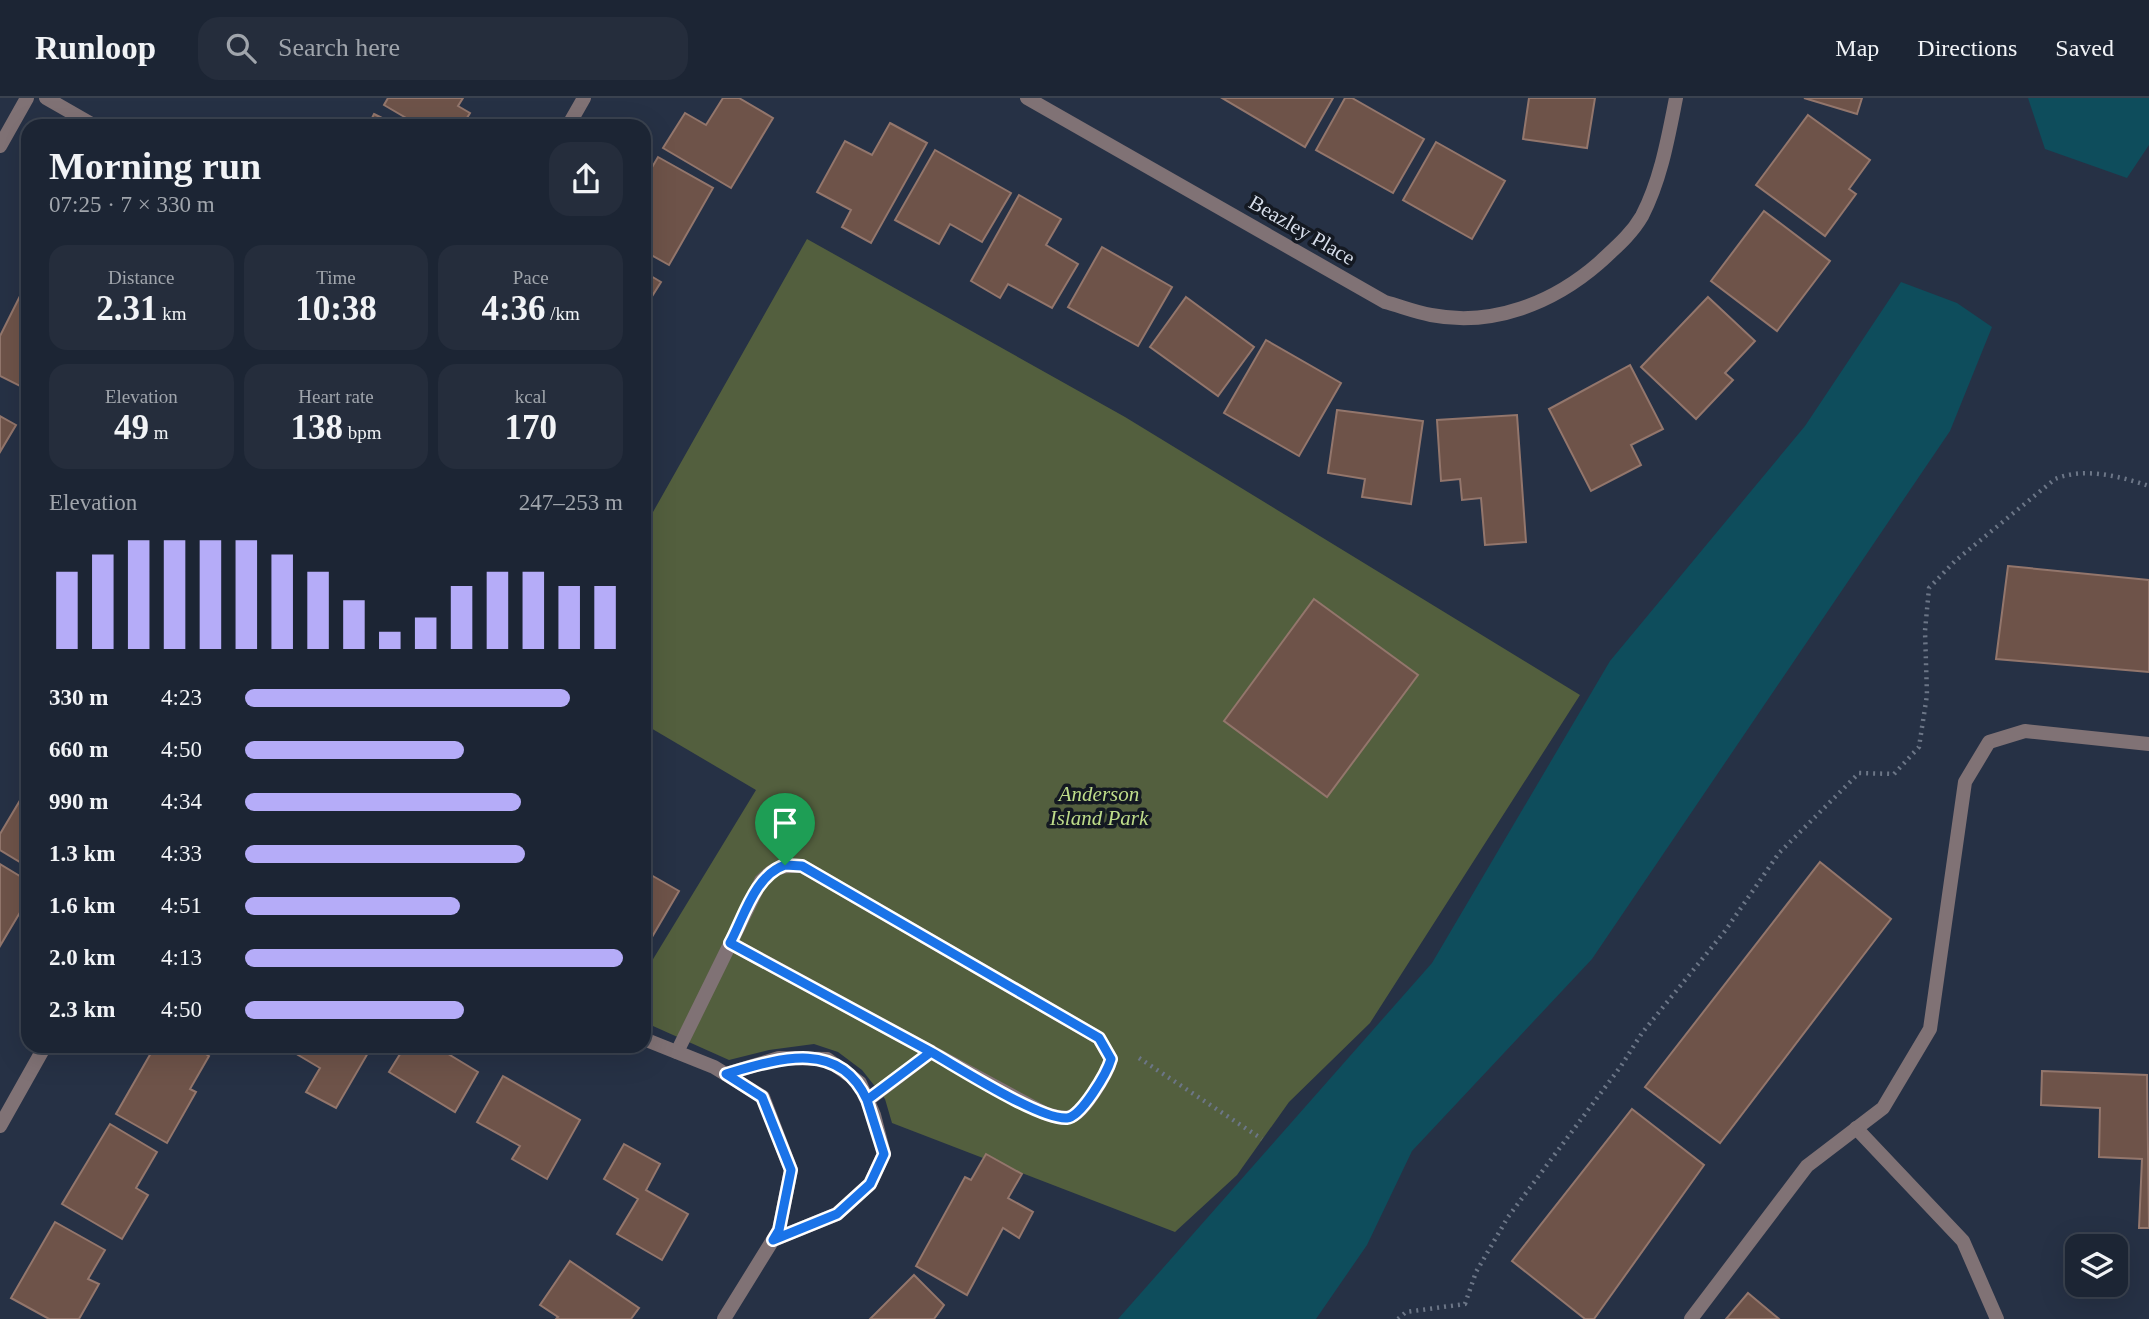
<!DOCTYPE html>
<html lang="en">
<head>
<meta charset="utf-8">
<style>
  body { margin:0; font-family:"Times New Roman",serif; background:#252d3c; color:#f1f3f6; height:100vh; display:flex; flex-direction:column; font-size:26px; white-space:nowrap }
  * { box-sizing:border-box; margin:0 }
  p { font-size:23px; color:#a0a5ac }
  .icon { flex:none; width:38px; height:38px; fill:none; stroke:currentColor; stroke-width:2; stroke-linecap:round; stroke-linejoin:round }
  .map { position:relative; flex:1; overflow:hidden }
  .side { position:absolute; left:21px; top:21px; width:630px; height:934px; display:flex; flex-direction:column; background:#1c2534; border-radius:21px; box-shadow:0 7px 28px #0002,0 0 0 2px #3a424f }
  .side>* { flex:none }
  .tools { position:absolute; left:2065px; top:1136px; display:grid; gap:14px }
  .tools a { display:grid; place-items:center; width:63px; height:63px; border-radius:14px; background:#1c2534; box-shadow:0 7px 28px #0002,0 0 0 2px #3a424f; font-size:35px }
  .pin { position:absolute; display:grid; place-items:center; width:60px; height:60px; color:#fff; margin:-72px -30px; border-radius:50% 50% 50% 0; rotate:-45deg; box-shadow:0 0 7px #0007 }
  .pin .icon { rotate:45deg }
  .round { display:grid; place-items:center; flex:none; width:74px; height:74px; border-radius:21px; background:#252d3c }
  .summary { display:flex; align-items:center; justify-content:space-between; height:119px; padding:0 28px }
  h1 { font-size:38px; font-weight:800; line-height:52px }
  .figures { display:grid; grid-template-columns:repeat(3,1fr); gap:10px; height:119px; padding:7px 28px }
  .figures div { display:grid; align-content:center; border-radius:18px; background:#252d3c; text-align:center }
  .figures b { font-size:35px; font-weight:800 }
  .figures small { font-size:19px; font-weight:400 }
  .figures p { font-size:19px }
  .chart { height:196px; padding:14px 28px }
  .chart p { display:flex; justify-content:space-between }
  .chart svg { width:100%; height:126px; margin-top:7px; stroke:#b5acf8; stroke-width:6 }
  ul { padding:0 28px; list-style:none; font-size:23px }
  li { display:grid; grid-template-columns:112px 84px 1fr; align-items:center; height:52px }
  li i { height:18px; border-radius:9px; background:#b5acf8 }
  header { display:flex; align-items:center; gap:42px; box-sizing:border-box; height:98px; padding:0 35px; background:#1c2534; border-bottom:2px solid #3a424f }
  header strong { font-size:33px }
  nav { display:flex; gap:38px; margin-inline-start:auto; font-size:24px }
  .search { width:490px; height:63px; background:#252d3c; display:flex; align-items:center; gap:18px; box-sizing:border-box; padding:0 24px; border-radius:21px; color:#a0a5ac; font-size:26px }
  .map>svg:first-child { display:block }
</style>
</head>
<body>
<header>
<strong>Runloop</strong>
<div class="search"><svg class="icon" aria-label="search" viewBox="0 0 24 24"><circle cx="10" cy="10" r="6"/><path d="M15 15l6 6"/></svg>Search here</div>
<nav><a>Map</a><a>Directions</a><a>Saved</a></nav>
</header>
<div class="map">
<svg width="2149" height="1221" viewBox="0 0 2149 1221">
  <rect width="100%" height="100%" fill="#263145"/>
  <path fill="#535f3e" d="M807 141 1125 319 1580 597 1370 925 1289 1004 1237 1077 1175 1134 892 1025 885 1001 862 972 838 954 814 946 769 952 729 962 644 924V876L756 692 644 626V430Z"/>
  <g fill="#0e4d5c">
    <path d="M2028 0H2149V47L2127 80 2045 51Z"/>
    <path d="M1901 184 1957 205 1992 229 1950 333 1592 861 1412 1053 1367 1147 1316 1221H1118L1432 865 1610 563 1805 328Z"/>
  </g>
  <g fill="#6e5349" stroke="#93766c" stroke-width="2">
    <path d="M388 0H463L458 8 470 15 462 28H420L384 7Z"/>
    <path d="M723 0H739L773 20 731 90 663 50 685 15 706 27Z"/>
    <path d="M1222 0H1333L1305 49Z"/>
    <path d="M1345 0H1352L1424 41 1393 95 1316 52Z"/>
    <path d="M1529 0H1595L1587 50 1523 41Z"/>
    <path d="M1804 0H1862L1857 16Z"/>
    <path d="M374 16 398 28H368Z"/>
    <path d="M1808 17 1870 62 1849 91 1856 96 1825 138 1756 87Z"/>
    <path d="M890 25 927 45 871 145 842 129 851 112 817 94 845 43 872 57Z"/>
    <path d="M1436 44 1505 83 1472 141 1403 102Z"/>
    <path d="M935 52 1011 95 982 144 950 126 939 146 895 122Z"/>
    <path d="M658 59 713 90 669 167 644 153V83Z"/>
    <path d="M1019 97 1061 121 1046 147 1078 166 1052 210 1008 186 1000 200 971 183Z"/>
    <path d="M1764 113 1830 163 1777 233 1711 183Z"/>
    <path d="M1102 149 1172 189 1138 248 1068 209Z"/>
    <path d="M644 174 661 184 644 211Z"/>
    <path d="M24 190 28 193V292L0 278V238Z"/>
    <path d="M1186 199 1254 249 1218 298 1150 249Z"/>
    <path d="M1708 199 1755 243 1725 275 1733 282 1696 321 1641 269Z"/>
    <path d="M1266 242 1341 285 1299 358 1224 315Z"/>
    <path d="M1630 267 1663 331 1631 347 1641 367 1591 393 1549 311Z"/>
    <path d="M1337 312 1423 323 1411 406 1362 399 1365 381 1328 375Z"/>
    <path d="M1517 317 1526 444 1485 447 1481 400 1462 402 1460 381 1441 383 1437 322Z"/>
    <path d="M0 318 16 327 0 354Z"/>
    <path d="M2008 468 2149 482V574L1996 561Z"/>
    <path d="M1314 501 1418 577 1327 699 1224 623Z"/>
    <path d="M28 689V769L0 752V736Z"/>
    <path d="M1820 764 1891 821 1720 1045 1645 989Z"/>
    <path d="M0 766 28 783V801L0 848Z"/>
    <path d="M644 773 679 793 649 844 644 841Z"/>
    <path d="M155 948H192L209 958 190 991 196 994 167 1045 116 1016Z"/>
    <path d="M283 948H372L336 1010 306 994 320 970Z"/>
    <path d="M405 948H435L478 974 455 1014 389 974Z"/>
    <path d="M2042 973 2147 977 2149 1130H2139L2142 1061 2099 1059 2100 1010 2041 1007Z"/>
    <path d="M503 978 580 1022 547 1081 512 1061 520 1048 477 1024Z"/>
    <path d="M1632 1011 1704 1067 1594 1221H1585L1512 1163Z"/>
    <path d="M110 1026 157 1054 136 1090 148 1097 122 1141 62 1106Z"/>
    <path d="M624 1046 660 1066 646 1092 688 1116 662 1162 617 1136 638 1101 604 1081Z"/>
    <path d="M986 1056 1022 1076 1008 1100 1033 1114 1019 1140 1003 1130 967 1197 916 1168 965 1079 971 1082Z"/>
    <path d="M55 1124 105 1152 88 1181 99 1186 79 1221H49L11 1200Z"/>
    <path d="M570 1163 639 1210 631 1221H556L558 1219 540 1207Z"/>
    <path d="M914 1177 944 1207 934 1221H870Z"/>
    <path d="M1748 1195 1779 1221H1726Z"/>
  </g>
  <g fill="none" stroke-linecap="round" stroke-linejoin="round">
    <g stroke="#6c7687" stroke-width="4.5" stroke-dasharray="2 5" stroke-linecap="butt">
      <path d="M1139 960 1262 1041"/>
      <path d="M1398 1221 1406 1214 1465 1206 1476 1174 1508 1119 1621 968 1642 935 1725 833 1779 755 1859 675 1894 676 1919 649 1927 597 1925 533 1929 490 1955 463 2055 381C2084 369 2119 378 2149 388"/>
    </g>
    <g stroke="#807275" stroke-width="14">
      <path d="M677 954 761 783C774 769 783 767 802 768L1099 940 1111 961C1108 974 1085 1013 1072 1018 1064 1022 1053 1018 1044 1015L730 845"/>
      <path d="M868 1002 931 954"/>
    </g>
    <g stroke="#807275" stroke-width="14">
      <path d="M46 0 95 28"/>
      <path d="M1027 0 1385 204C1400 208 1415 214 1431 217 1493 229 1553 205 1599 165 1615 150 1631 137 1642 118 1661 81 1668 40 1676 0"/>
      <path d="M0 48 27 0"/>
      <path d="M644 941 714 969 763 999 791 1072 779 1132 724 1221"/>
      <path d="M726 976 779 960 827 961 860 985 874 1017 884 1056 870 1086 837 1116 773 1142"/>
      <path d="M1856 1030 1963 1143 1997 1221"/>
      <path d="M1691 1221 1807 1068 1883 1010 1930 931 1965 684 1989 644 2025 633 2149 646"/>
    </g>
    <g stroke="#807275" stroke-width="14">
      <path d="M568 28 584 0"/>
      <path d="M0 1028 45 948"/>
    </g>
  </g>
  <g fill="none" stroke-linecap="round" stroke-linejoin="round">
    <g stroke="#fff" stroke-width="14">
      <path id="route" d="M785 767C755 777 744 819 730 845L931 954 867 1002 884 1056 870 1086 837 1116 773 1142 779 1132 791 1072 762 999 726 976C777 961 839 940 867 1002L931 954C958 969 1040 1022 1067 1020 1081 1019 1107 975 1111 961L1099 940 802 768 785 767"/>
    </g>
    <use href="#route" stroke="#1a73e8" stroke-width="9"/>
  </g>
  <g text-anchor="middle" dominant-baseline="central" stroke-width="7" stroke-linejoin="round" paint-order="stroke">
    <g font-size="21" fill="#d7deeb" stroke="#141922">
      <text transform="translate(1302 132) rotate(30)">Beazley Place</text>
    </g>
    <g font-size="21" font-style="italic" fill="#bedc8a" stroke="#141922">
      <text x="1099" y="696">Anderson<tspan x="1099" dy="24">Island Park</tspan></text>
    </g>
  </g>
</svg>
<div class="tools">
<a><svg class="icon" aria-label="layers" viewBox="0 0 24 24"><path d="M12 4l9 5-9 5-9-5zM3 14l9 5 9-5"/></svg></a>
</div>
<div class="pin" style="left:785px;top:767px;background:#1e9e55"><svg class="icon" aria-label="arrive" viewBox="0 0 24 24"><path d="M6 21V4h12l-3 4 3 4H6"/></svg></div>
<section class="side">
<div class="summary"><div><h1>Morning run</h1><p>07:25 · 7 × 330 m</p></div><a class="round"><svg class="icon" aria-label="share" viewBox="0 0 24 24"><path d="M12 15V3M7 8l5-5 5 5M5 13v7h14v-7"/></svg></a></div>
<div class="figures">
<div><p>Distance</p><b>2.31<small> km</small></b></div>
<div><p>Time</p><b>10:38</b></div>
<div><p>Pace</p><b>4:36<small> /km</small></b></div>
</div>
<div class="figures">
<div><p>Elevation</p><b>49<small> m</small></b></div>
<div><p>Heart rate</p><b>138<small> bpm</small></b></div>
<div><p>kcal</p><b>170</b></div>
</div>
<div class="chart"><p><span>Elevation</span>247–253 m</p>
<svg viewBox="0 0 160 44" preserveAspectRatio="none"><path d="M5 44V17M15 44V11M25 44V6M35 44V6M45 44V6M55 44V6M65 44V11M75 44V17M85 44V27M95 44V38M105 44V33M115 44V22M125 44V17M135 44V17M145 44V22M155 44V22"/></svg>
</div>
<ul>
<li><b>330 m</b>4:23<i style="width:86%"></i></li>
<li><b>660 m</b>4:50<i style="width:58%"></i></li>
<li><b>990 m</b>4:34<i style="width:73%"></i></li>
<li><b>1.3 km</b>4:33<i style="width:74%"></i></li>
<li><b>1.6 km</b>4:51<i style="width:57%"></i></li>
<li><b>2.0 km</b>4:13<i style="width:100%"></i></li>
<li><b>2.3 km</b>4:50<i style="width:58%"></i></li>
</ul>
</section>
</div>
</body>
</html>
